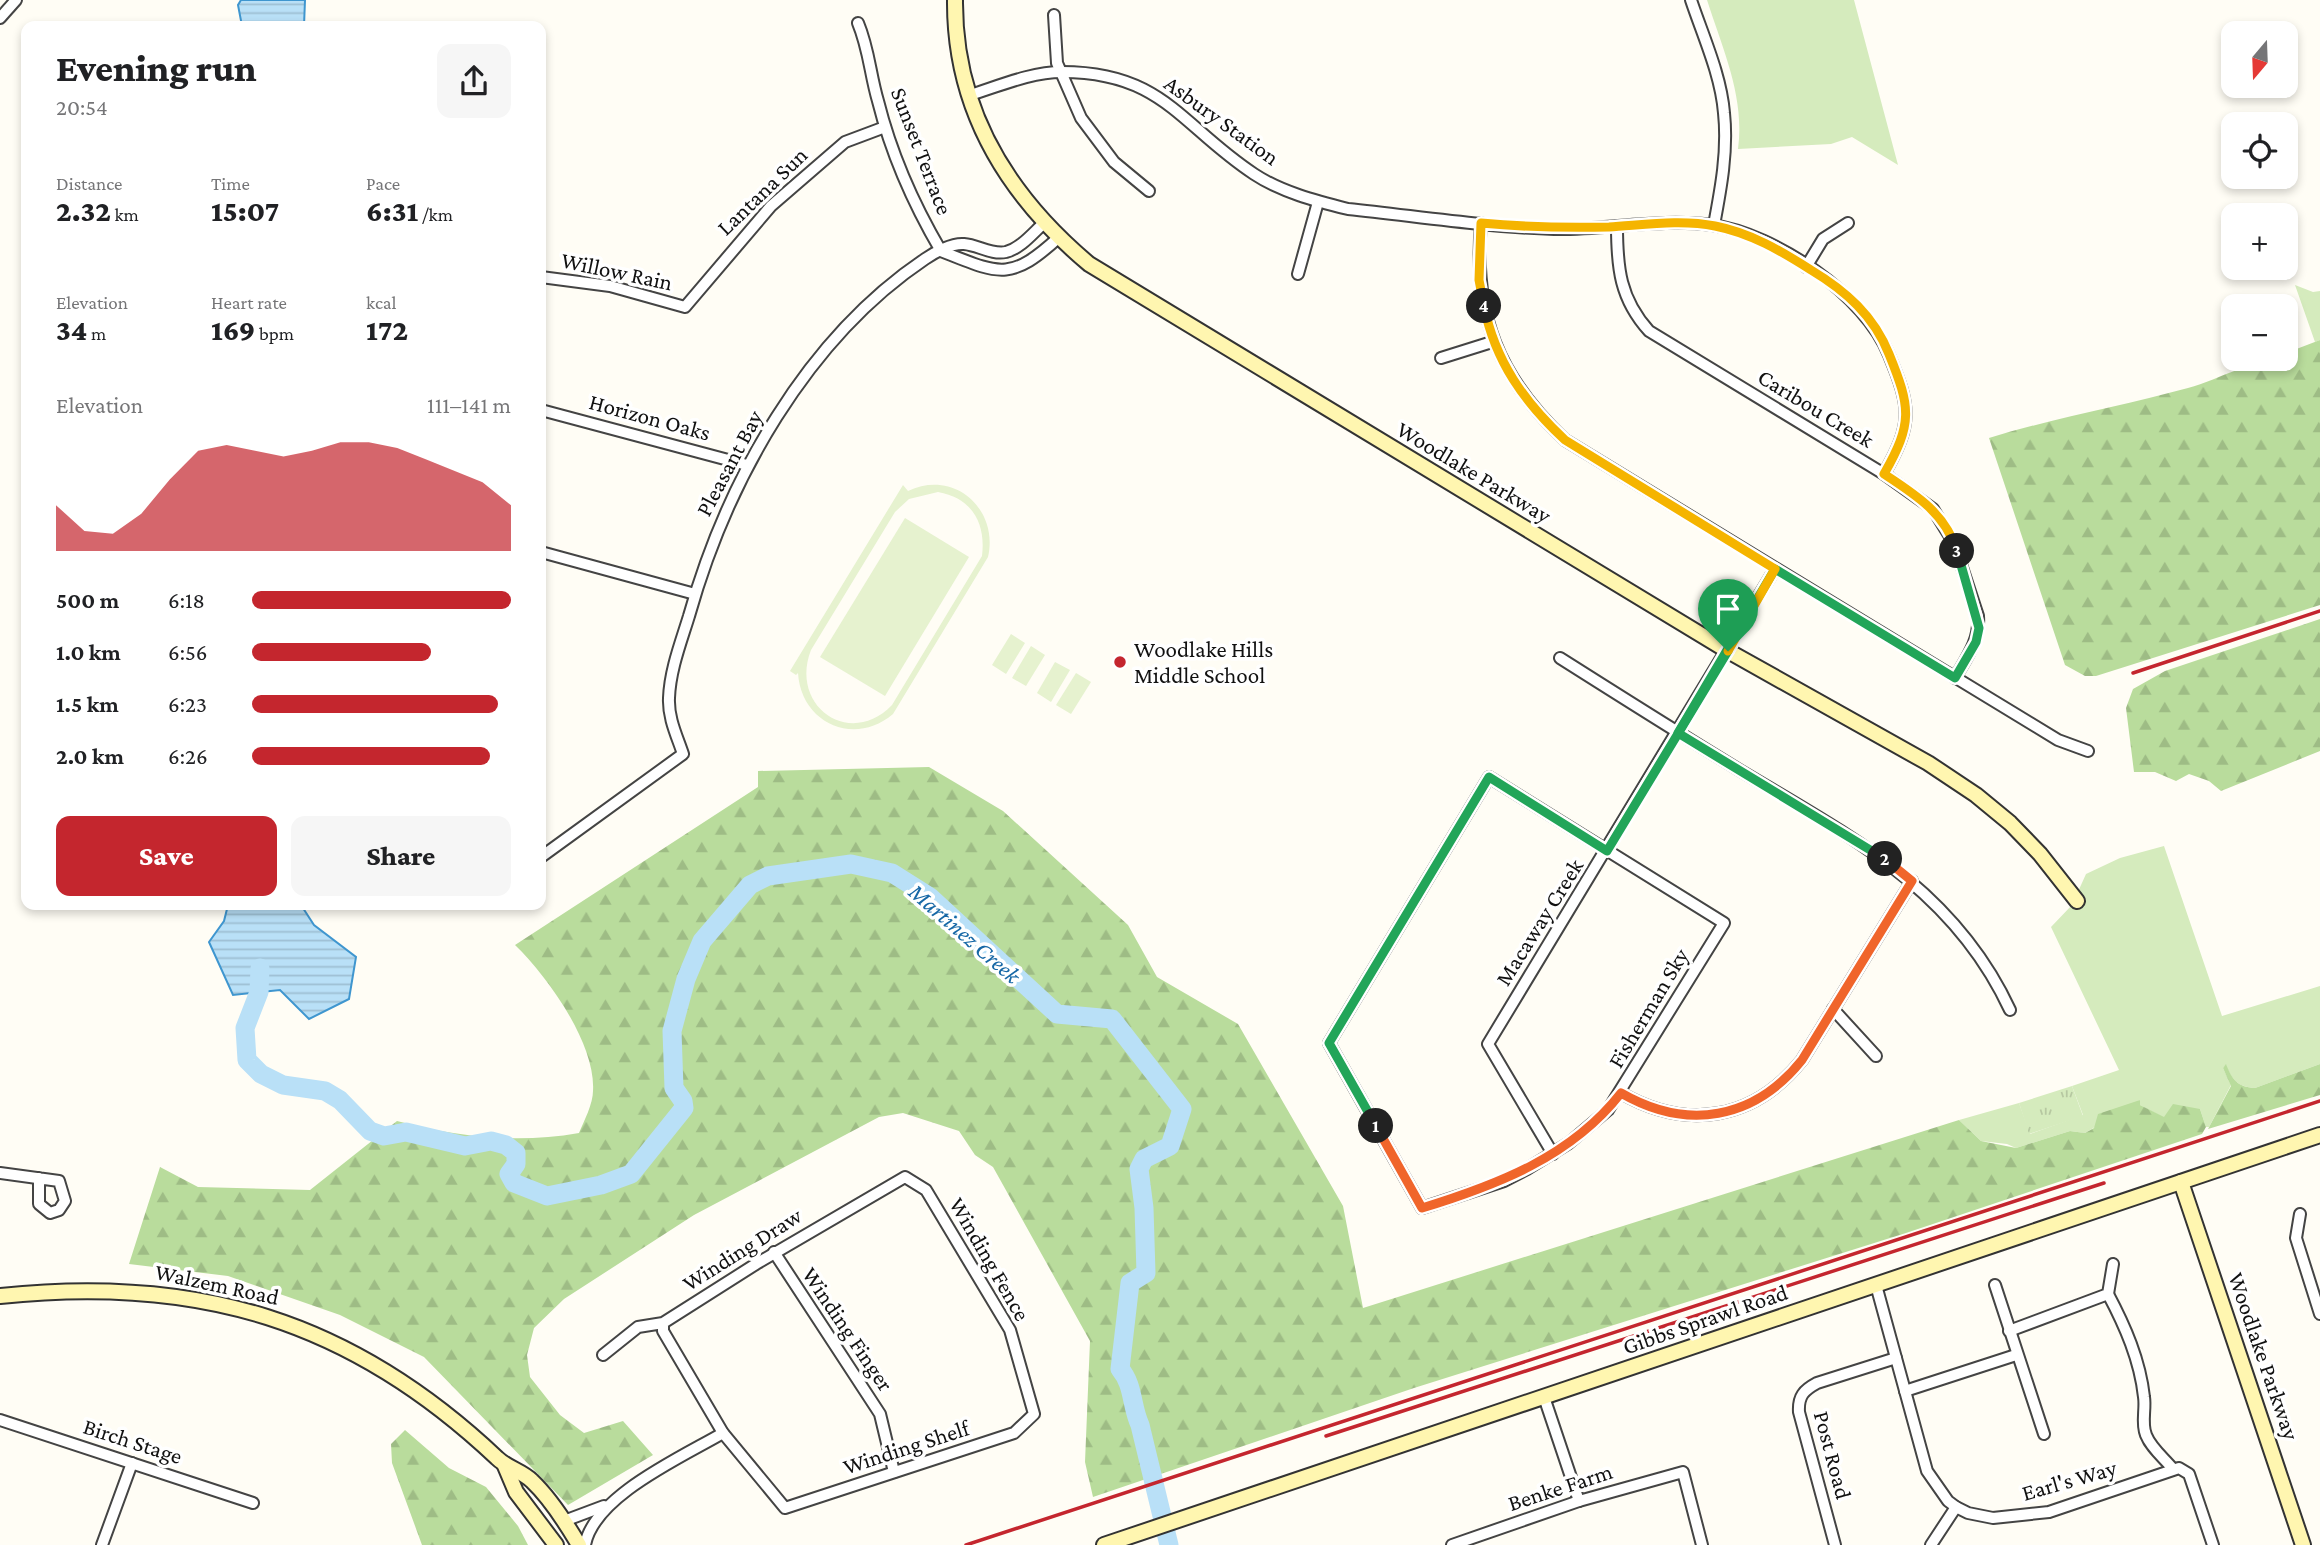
<!DOCTYPE html>
<html lang="en">
<head>
<meta charset="utf-8">
<style>
  body { margin:0; font-family:"Crimson Pro",serif; background:#f6f6f6; color:#202124; height:100vh; display:flex; flex-direction:column; font-size:26px; white-space:nowrap }
  * { box-sizing:border-box; margin:0 }
  p { font-size:23px; color:#757577 }
  .icon { flex:none; width:38px; height:38px; fill:none; stroke:currentColor; stroke-width:2; stroke-linecap:round; stroke-linejoin:round }
  .map { position:relative; flex:1; overflow:hidden }
  .panel { position:absolute; left:21px; top:21px; width:525px; height:889px; display:flex; flex-direction:column; background:#fff; border-radius:14px; box-shadow:0 4px 10px #0003 }
  .panel>* { flex:none }
  .needle { width:46px; rotate:199deg }
  .fabs { position:absolute; left:2221px; top:21px; display:grid; gap:14px }
  .fabs a { display:grid; place-items:center; width:77px; height:77px; border-radius:14px; background:#fff; box-shadow:0 4px 10px #0003; font-size:35px }
  .pin { position:absolute; display:grid; place-items:center; width:60px; height:60px; color:#fff; margin:-72px -30px; border-radius:50% 50% 50% 0; rotate:-45deg; box-shadow:0 0 7px #0007 }
  .pin .icon { rotate:45deg }
  .km { position:absolute; width:35px; height:35px; margin:-18px; border-radius:50%; background:#222; color:#fff; font-size:19px; line-height:35px; text-align:center }
  .round { display:grid; place-items:center; flex:none; width:74px; height:74px; border-radius:14px; background:#f6f6f6 }
  .head { display:flex; align-items:center; justify-content:space-between; height:119px; padding:0 35px }
  h1 { font-size:38px; font-weight:800; line-height:52px }
  .metrics { display:grid; grid-template-columns:repeat(3,1fr); gap:10px; height:119px; padding:7px 35px }
  .metrics div { display:grid; align-content:center }
  .metrics b { font-size:30px; font-weight:800 }
  .metrics small { font-size:19px; font-weight:400 }
  .metrics p { font-size:19px }
  .chart { height:196px; padding:14px 35px }
  .chart p { display:flex; justify-content:space-between }
  .chart svg { width:100%; height:126px; margin-top:7px; fill:#c4262e; opacity:.7 }
  .action { display:flex; gap:14px; margin-top:auto; padding:14px 35px }
  .action a { flex:1; height:80px; border-radius:14px; background:#c4262e; color:#fff; font-size:28px; font-weight:800; line-height:80px; text-align:center }
  .action a+a { background:#f6f6f6; color:#202124 }
  ul { padding:0 35px; list-style:none; font-size:23px }
  li { display:grid; grid-template-columns:112px 84px 1fr; align-items:center; height:52px }
  li i { height:18px; border-radius:9px; background:#c4262e }
  .map>svg:first-child { display:block }
</style>
</head>
<body>
<div class="map">
<svg width="2320" height="1545" viewBox="0 0 2320 1545">
  <defs>
    <pattern id="forest-firs" width="22" height="20" patternUnits="userSpaceOnUse" patternTransform="scale(1.75)"><rect width="22" height="20" fill="#b9dc9c"/><path d="M5 1l3.5 6h-7zM16 11l3.5 6h-7z" fill="#9ebc85"/></pattern>
    <pattern id="park-tufts" width="24" height="20" patternUnits="userSpaceOnUse" patternTransform="scale(1.75)"><rect width="24" height="20" fill="#d5ebbd"/><path d="M3 7l-1-3M5 7V3M7 7l1-3M15 17l-1-3M17 17v-4M19 17l1-3" fill="none" stroke="#b6c8a1"/></pattern>
    <pattern id="water-rules" width="6" height="5" patternUnits="userSpaceOnUse" patternTransform="scale(1.75)"><rect width="6" height="5" fill="#b9e0f7"/><path d="M0 2.5h6" fill="none" stroke="#9ebfd3"/></pattern>
  </defs>
  <rect width="100%" height="100%" fill="#fffdf5"/>
  <g fill="#d5ebbd">
    <path d="M1707 0H1854L1898 165 1852 137 1831 144 1738 149C1745 97 1723 50 1707 0Z"/>
    <path d="M2295 285 2313 292 2320 291V340L2315 342Z"/>
    <path d="M2164 846 2222 1016 2320 986V1064L2255 1088C2238 1087 2232 1080 2226 1065L2223 1068 2231 1085 2209 1127H2206L2200 1109 2164 1118 2140 1105V1100L2085 1133 2070 1131 2016 1148 2007 1144 1981 1141 1959 1120 2019 1103 2030 1134 2083 1115 2072 1086 2119 1070 2051 927 2072 905 2086 874 2120 858Z"/>
  </g>
  <g fill="url(#forest-firs)">
    <path d="M2320 340V605L2096 676H2085L2065 665 1989 438C2054 418 2122 406 2188 388 2221 379 2251 359 2286 359V353Z"/>
    <path d="M2320 619V751L2221 791 2209 781 2189 774 2176 781 2155 772H2134L2126 708 2133 689 2165 671Z"/>
    <path d="M929 767 1003 811 1128 925 1157 977 1238 1024 1343 1206 1363 1308 1959 1120 1981 1141 2016 1148 2070 1131 2085 1133 2094 1128 2098 1114 2140 1100V1105L2164 1117 2173 1104 2200 1109 2206 1127 2202 1134 1906 1233 1414 1388 1093 1497 1085 1462 1090 1341 993 1167 975 1155 959 1131 903 1113 879 1117 694 1215 564 1299 534 1328 527 1355 530 1377 560 1415 584 1433 623 1421 653 1455 568 1505 424 1357 340 1315 228 1276 129 1264 160 1167 198 1187 310 1190 397 1121C457 1137 517 1144 579 1133 584 1121 593 1104 593 1091 596 1044 548 977 515 945L758 787V771Z"/>
    <path d="M2226 1064C2232 1079 2237 1087 2255 1088L2320 1064V1095L2208 1129 2231 1086 2223 1068Z"/>
    <path d="M405 1430 449 1468 486 1487 518 1526 528 1545H422L392 1463 391 1444Z"/>
  </g>
  <path fill="url(#park-tufts)" d="M2072 1086 2083 1116 2029 1134 2019 1103Z"/>
  <g fill="#e6f2cf" fill-rule="evenodd">
    <path d="M903 485 908 491C954 469 999 509 988 557L893 714C854 747 801 723 798 673L796 675 790 671ZM938 492C972 498 986 523 982 556L892 705C850 749 789 706 811 650L895 512 909 499Z"/>
    <path d="M905 518 969 557 885 696 820 657Z"/>
    <path d="M1011 634 1025 643 1006 674 992 665Z"/>
    <path d="M1031 646 1045 655 1026 686 1012 678Z"/>
    <path d="M1055 662 1070 670 1051 702 1037 693Z"/>
    <path d="M1076 673 1091 682 1071 714 1056 705Z"/>
  </g>
  <g fill="url(#water-rules)" stroke="#3f96cf" stroke-width="2">
    <path d="M241 0H305L304 26H242L238 5Z"/>
    <path d="M228 905H301L314 925 356 957 349 999 309 1019 280 990 233 995 209 942 224 921Z"/>
  </g>
  <g fill="none" stroke-linecap="round" stroke-linejoin="round">
    <path stroke="#b9e0f7" stroke-width="19" d="M260 968 259 992 245 1028 247 1060 261 1074 283 1085 325 1091 340 1100 370 1131 384 1136 406 1132 465 1146 491 1141 506 1145 516 1153V1164L509 1174 514 1183 547 1196 601 1185 631 1174 684 1108 683 1101 674 1088 672 1031 686 979 702 941 750 885 768 876 851 864 892 873 930 897 1057 1014 1112 1019 1182 1109 1170 1146 1144 1159 1139 1169 1144 1208 1146 1273 1130 1283 1120 1369C1134 1385 1131 1406 1140 1425L1169 1545"/>
    <g stroke="#444" stroke-width="14">
      <g id="street">
        <path d="M1691 0C1703 36 1721 75 1724 113 1728 151 1721 188 1714 225"/>
        <path d="M1054 15 1057 63 1081 118 1114 162 1149 191"/>
        <path d="M0 18 16 0"/>
        <path d="M858 23C869 49 870 74 878 101 891 153 914 205 941 251"/>
        <path d="M970 95C999 86 1031 72 1062 72 1163 72 1181 126 1254 174 1281 192 1316 201 1348 209 1416 216 1485 227 1554 229 1606 230 1660 218 1712 225 1776 234 1865 295 1889 355 1911 408 1913 423 1884 474"/>
        <path d="M1481 223C1473 315 1499 378 1565 440L2058 740 2088 751"/>
        <path d="M1617 226C1617 268 1620 299 1649 331L1884 474 1933 509 1954 543 1978 616C1980 640 1967 657 1955 678"/>
        <path d="M941 251C999 274 1010 282 1058 238"/>
        <path d="M1806 267 1823 239 1848 223"/>
        <path d="M1298 274 1318 202"/>
        <path d="M541 277 610 286 685 307 771 206 845 142 885 127"/>
        <path d="M1441 358 1492 342"/>
        <path d="M541 410 747 465"/>
        <path d="M541 552 695 594"/>
        <path d="M1560 658C1620 696 1680 734 1741 771 1850 836 1954 889 2010 1010"/>
        <path d="M1489 777 1724 923 1608 1110 1569 1143 1527 1169 1504 1181 1422 1208 1329 1043Z"/>
        <path d="M541 857 683 754C677 736 668 718 669 698 670 670 681 642 689 616 727 481 806 339 925 259 935 252 952 243 964 244 978 245 991 255 1006 252 1021 248 1032 234 1044 223"/>
        <path d="M1833 1009 1876 1056"/>
        <path d="M1621 1093C1687 1131 1754 1120 1802 1060L1912 881"/>
        <path d="M1553 1154 1488 1044 1775 569"/>
        <path d="M0 1173 59 1181 65 1201 59 1210 50 1213 39 1204V1178"/>
        <path d="M2300 1214 2296 1238 2320 1314"/>
        <path d="M774 1252 880 1414 894 1472"/>
        <path d="M1876 1285 1927 1471 1948 1501 1956 1507 1968 1513 1993 1518 2049 1512 2179 1468 2189 1474 2213 1545"/>
        <path d="M1995 1285 2044 1434"/>
        <path d="M2108 1294C2125 1326 2140 1360 2144 1397 2146 1409 2141 1423 2146 1435 2151 1448 2164 1458 2173 1469"/>
        <path d="M2009 1331 2108 1294 2113 1264"/>
        <path d="M603 1355 638 1327 663 1323 756 1264 905 1177 926 1190 1010 1330 1034 1414 1014 1433 785 1508 723 1433 663 1331V1323"/>
        <path d="M1905 1391 2016 1355"/>
        <path d="M1544 1397 1579 1501"/>
        <path d="M0 1420 253 1503"/>
        <path d="M564 1521 604 1506"/>
        <path d="M102 1545 132 1463"/>
        <path d="M585 1545C594 1496 682 1457 723 1433"/>
        <path d="M1452 1545 1579 1501 1683 1472 1702 1545"/>
        <path d="M1835 1545 1799 1412C1798 1396 1804 1390 1817 1383L1896 1358"/>
        <path d="M1931 1545 1956 1507"/>
      </g>
    </g>
    <g stroke="#333" stroke-width="18">
      <g id="secondary">
        <path d="M955 0C954 109 1008 196 1089 264L1728 651 1928 763 1976 795 2010 823 2040 854 2077 901"/>
        <path d="M2181 1182 2303 1545"/>
        <path d="M0 1296C198 1275 351 1320 497 1458 507 1468 522 1471 532 1481 551 1499 566 1523 579 1545"/>
        <path d="M505 1466 516 1492 556 1545"/>
        <path d="M1104 1545 2320 1135"/>
      </g>
    </g>
    <use href="#street" stroke="#fff" stroke-width="10"/>
    <use href="#secondary" stroke="#fff6b0" stroke-width="14"/>
    <g stroke="#c4262e" stroke-width="3.5">
      <path d="M2133 673 2320 611"/>
      <path d="M1326 1436 2104 1183"/>
      <path d="M966 1545 2320 1101"/>
    </g>
  </g>
  <g fill="none" stroke-linecap="round" stroke-linejoin="round">
    <g stroke="#fff" stroke-width="14">
      <path id="split-1" d="M1376 1126 1329 1043 1489 777 1607 851 1728 651"/>
    </g>
    <g stroke="#fff" stroke-width="14">
      <path id="split-2" d="M1376 1126 1422 1208C1497 1185 1571 1157 1621 1093 1687 1131 1754 1120 1802 1060L1912 881 1885 859"/>
    </g>
    <g stroke="#fff" stroke-width="14">
      <path id="split-3" d="M1885 859 1678 733 1775 569 1955 678 1976 642 1979 628 1957 551"/>
    </g>
    <g stroke="#fff" stroke-width="14">
      <path id="split-4" d="M1484 306 1479 280 1481 223C1524 227 1566 228 1609 227 1643 225 1681 219 1715 226 1751 233 1781 251 1811 270 1846 291 1874 316 1889 354 1911 408 1913 423 1884 474 1916 495 1945 513 1957 551"/>
    </g>
    <g stroke="#fff" stroke-width="14">
      <path id="split-5" d="M1484 306C1495 361 1524 402 1565 440L1775 569 1728 651"/>
    </g>
    <use href="#split-1" stroke="#22a559" stroke-width="9"/>
    <use href="#split-2" stroke="#f0652b" stroke-width="9"/>
    <use href="#split-3" stroke="#22a559" stroke-width="9"/>
    <use href="#split-4" stroke="#f5b400" stroke-width="9"/>
    <use href="#split-5" stroke="#f5b400" stroke-width="9"/>
  </g>
  <circle fill="#c4262e" stroke="#fff" stroke-width="2.5" cx="1120" cy="662" r="7"/>
  <g text-anchor="middle" dominant-baseline="central" stroke-width="7" stroke-linejoin="round" paint-order="stroke">
    <g font-size="23" fill="#111" stroke="#fff">
      <text transform="translate(1222 120) rotate(36)">Asbury Station</text>
      <text transform="translate(922 151) rotate(69)">Sunset Terrace</text>
      <text transform="translate(762 191) rotate(-44)">Lantana Sun</text>
      <text transform="translate(617 271) rotate(12)">Willow Rain</text>
      <text transform="translate(1816 408) rotate(31)">Caribou Creek</text>
      <text transform="translate(650 417) rotate(15)">Horizon Oaks</text>
      <text transform="translate(729 463) rotate(-62)">Pleasant Bay</text>
      <text transform="translate(1474 472) rotate(31)">Woodlake Parkway</text>
      <text transform="translate(1539 922) rotate(-58)">Macaway Creek</text>
      <text transform="translate(1648 1008) rotate(-59)">Fisherman Sky</text>
      <text transform="translate(742 1249) rotate(-32)">Winding Draw</text>
      <text transform="translate(990 1259) rotate(60)">Winding Fence</text>
      <text transform="translate(217 1284) rotate(12)">Walzem Road</text>
      <text transform="translate(1705 1319) rotate(-19)">Gibbs Sprawl Road</text>
      <text transform="translate(848 1329) rotate(56)">Winding Finger</text>
      <text transform="translate(2264 1356) rotate(71)">Woodlake Parkway</text>
      <text transform="translate(133 1441) rotate(18)">Birch Stage</text>
      <text transform="translate(906 1447) rotate(-18)">Winding Shelf</text>
      <text transform="translate(1833 1455) rotate(75)">Post Road</text>
      <text transform="translate(2069 1480) rotate(-16)">Earl's Way</text>
      <text transform="translate(1560 1487) rotate(-18)">Benke Farm</text>
    </g>
    <g font-size="23" fill="#111" stroke="#fff" text-anchor="start">
      <text x="1134" y="649">Woodlake Hills<tspan x="1134" dy="26">Middle School</tspan></text>
    </g>
    <g font-size="24" font-style="italic" fill="#1768a6" stroke="#fff">
      <text transform="translate(965 933) rotate(41)">Martinez Creek</text>
    </g>
  </g>
</svg>
<div class="fabs">
<a><svg class="needle" viewBox="-14 -14 28 28"><path d="M0-13l5 13h-10z" fill="#e53935"/><path d="M0 13l5-13h-10z" fill="#757577"/></svg></a>
<a><svg class="icon" aria-label="locate" viewBox="0 0 24 24"><circle cx="12" cy="12" r="6"/><path d="M12 2v4M12 18v4M2 12h4M18 12h4"/></svg></a>
<a>+</a>
<a>−</a>
</div>
<div class="pin" style="left:1728px;top:651px;background:#1e9e55"><svg class="icon" aria-label="arrive" viewBox="0 0 24 24"><path d="M6 21V4h12l-3 4 3 4H6"/></svg></div>
<b class="km" style="left:1376px;top:1126px">1</b>
<b class="km" style="left:1885px;top:859px">2</b>
<b class="km" style="left:1957px;top:551px">3</b>
<b class="km" style="left:1484px;top:306px">4</b>
<section class="panel">
<div class="head"><div><h1>Evening run</h1><p>20:54</p></div><a class="round"><svg class="icon" aria-label="share" viewBox="0 0 24 24"><path d="M12 15V3M7 8l5-5 5 5M5 13v7h14v-7"/></svg></a></div>
<div class="metrics">
<div><p>Distance</p><b>2.32<small> km</small></b></div>
<div><p>Time</p><b>15:07</b></div>
<div><p>Pace</p><b>6:31<small> /km</small></b></div>
</div>
<div class="metrics">
<div><p>Elevation</p><b>34<small> m</small></b></div>
<div><p>Heart rate</p><b>169<small> bpm</small></b></div>
<div><p>kcal</p><b>172</b></div>
</div>
<div class="chart"><p><span>Elevation</span>111–141 m</p>
<svg viewBox="0 0 160 44" preserveAspectRatio="none"><path d="M0 44V28L10 37L20 38L30 31L40 19L50 9L60 7L70 9L80 11L90 9L100 6L110 6L120 8L130 12L140 16L150 20L160 28V44z"/></svg>
</div>
<ul>
<li><b>500 m</b>6:18<i style="width:100%"></i></li>
<li><b>1.0 km</b>6:56<i style="width:69%"></i></li>
<li><b>1.5 km</b>6:23<i style="width:95%"></i></li>
<li><b>2.0 km</b>6:26<i style="width:92%"></i></li>
</ul>
<div class="action"><a>Save</a><a>Share</a></div>
</section>
</div>
</body>
</html>
